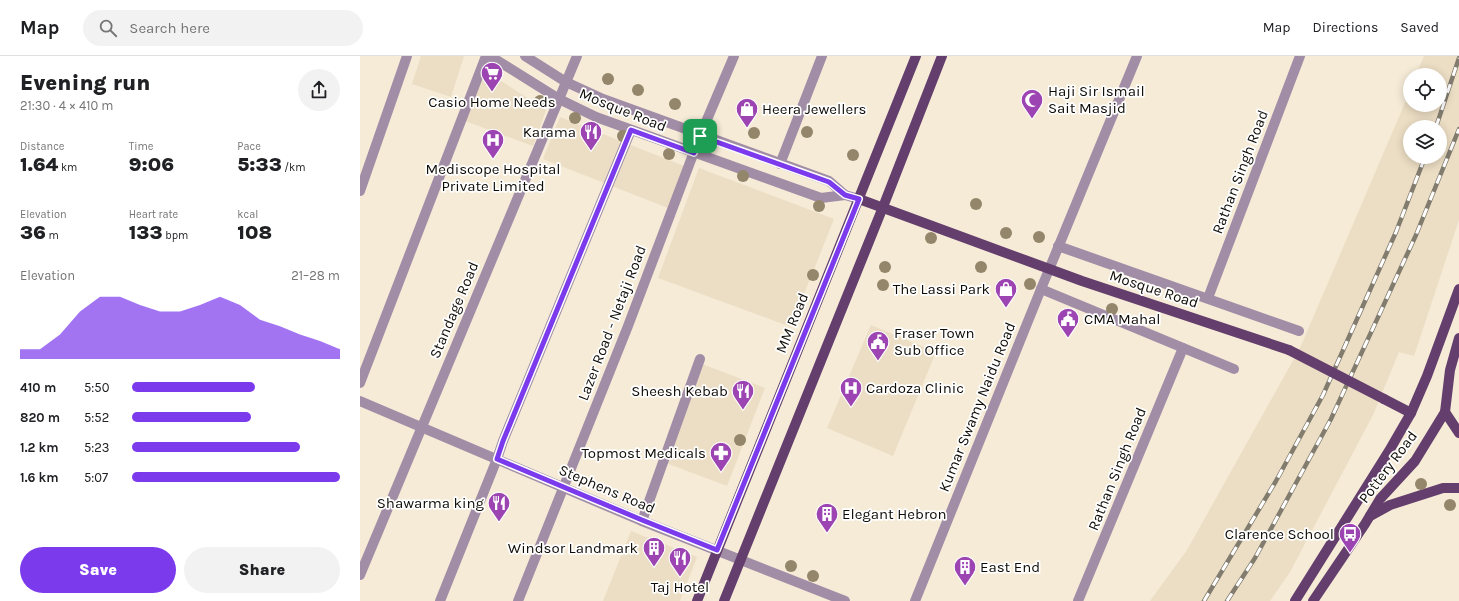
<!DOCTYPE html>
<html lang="en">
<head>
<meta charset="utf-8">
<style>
  body { margin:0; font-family:Karla,sans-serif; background:#f2f2f2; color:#202124; height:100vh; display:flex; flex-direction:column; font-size:15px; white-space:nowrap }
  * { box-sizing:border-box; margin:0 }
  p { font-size:13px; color:#757577 }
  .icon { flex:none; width:22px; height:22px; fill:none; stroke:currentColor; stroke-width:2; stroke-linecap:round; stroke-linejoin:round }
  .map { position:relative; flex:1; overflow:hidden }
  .details { display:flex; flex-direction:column; background:#fff; width:360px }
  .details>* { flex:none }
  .controls { position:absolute; left:1043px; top:12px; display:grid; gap:8px }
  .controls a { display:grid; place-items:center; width:44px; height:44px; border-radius:50%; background:#fff; box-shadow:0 2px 10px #0003; font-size:20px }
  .pin { position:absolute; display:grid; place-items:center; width:34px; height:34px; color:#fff; margin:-17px; border-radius:8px; box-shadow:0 2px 6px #0006 }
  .round { display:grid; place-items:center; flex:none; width:42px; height:42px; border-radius:21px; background:#f2f2f2 }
  .summary { display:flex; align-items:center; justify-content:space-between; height:68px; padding:0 20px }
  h1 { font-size:22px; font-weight:800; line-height:30px }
  .metrics { display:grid; grid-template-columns:repeat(3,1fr); gap:6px; height:68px; padding:4px 20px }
  .metrics div { display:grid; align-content:center }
  .metrics b { font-size:20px; font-weight:800 }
  .metrics small { font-size:11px; font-weight:400 }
  .metrics p { font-size:11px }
  .chart { height:112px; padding:8px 20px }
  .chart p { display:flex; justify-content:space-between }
  .chart svg { width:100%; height:72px; margin-top:4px; fill:#7c3aed; opacity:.7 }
  .primary-button { display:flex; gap:8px; margin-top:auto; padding:8px 20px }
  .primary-button a { flex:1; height:46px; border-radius:24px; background:#7c3aed; color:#fff; font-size:16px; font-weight:800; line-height:46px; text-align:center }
  .primary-button a+a { background:#f2f2f2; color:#202124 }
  ul { padding:0 20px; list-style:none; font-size:13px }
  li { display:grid; grid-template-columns:64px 48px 1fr; align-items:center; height:30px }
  li i { height:10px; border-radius:5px; background:#7c3aed }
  header { display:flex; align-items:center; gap:24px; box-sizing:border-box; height:56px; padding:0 20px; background:#fff; border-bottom:1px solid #e0e0e0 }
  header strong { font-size:19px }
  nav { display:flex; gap:22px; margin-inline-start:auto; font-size:14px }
  .search { width:280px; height:36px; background:#f2f2f2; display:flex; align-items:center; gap:10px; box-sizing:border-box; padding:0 14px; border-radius:22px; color:#757577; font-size:15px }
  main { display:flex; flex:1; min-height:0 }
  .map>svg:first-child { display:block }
</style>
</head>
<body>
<header>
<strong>Map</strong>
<div class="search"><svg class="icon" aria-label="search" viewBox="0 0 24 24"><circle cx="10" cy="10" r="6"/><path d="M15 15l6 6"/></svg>Search here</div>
<nav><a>Map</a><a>Directions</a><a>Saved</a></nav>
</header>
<main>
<section class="details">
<div class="summary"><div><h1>Evening run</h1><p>21:30 · 4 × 410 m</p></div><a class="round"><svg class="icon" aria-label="share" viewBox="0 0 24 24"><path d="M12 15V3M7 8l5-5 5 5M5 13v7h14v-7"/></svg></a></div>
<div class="metrics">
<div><p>Distance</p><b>1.64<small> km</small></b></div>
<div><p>Time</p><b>9:06</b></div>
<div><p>Pace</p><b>5:33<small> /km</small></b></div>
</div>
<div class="metrics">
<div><p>Elevation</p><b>36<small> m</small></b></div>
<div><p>Heart rate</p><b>133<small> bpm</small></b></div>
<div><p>kcal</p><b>108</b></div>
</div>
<div class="chart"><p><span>Elevation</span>21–28 m</p>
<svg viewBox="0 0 160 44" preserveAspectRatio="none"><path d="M0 44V38L10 38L20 29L30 15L40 6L50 6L60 11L70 15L80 15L90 11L100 6L110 11L120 20L130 24L140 29L150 33L160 38V44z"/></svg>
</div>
<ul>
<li><b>410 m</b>5:50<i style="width:59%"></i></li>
<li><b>820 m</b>5:52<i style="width:57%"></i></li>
<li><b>1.2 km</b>5:23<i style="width:81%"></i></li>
<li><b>1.6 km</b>5:07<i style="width:100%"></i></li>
</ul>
<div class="primary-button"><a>Save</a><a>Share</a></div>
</section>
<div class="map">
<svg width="1099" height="545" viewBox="0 0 1099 545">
  <rect width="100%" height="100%" fill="#f5ebd7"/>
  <g fill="#ecdec4" fill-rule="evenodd">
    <path d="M61 0H104L91 41 52 28Z"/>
    <path d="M1064 0H1099V164L1054 300 1039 296 1013 359 930 516 910 545H790L827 494 940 292 1050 35V49H1080V19H1056ZM1050 71H1080V101H1050Z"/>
    <path d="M124 14 186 54 173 90 105 65Z"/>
    <path d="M200 61 324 110 308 152 183 103Z"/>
    <path d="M339 112 474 163 431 271 298 222Z"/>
    <path d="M511 269 576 296 533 400 467 372Z"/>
    <path d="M342 308 405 332 367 430 306 407Z"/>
    <path d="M271 475 337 501 320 545H243Z"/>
  </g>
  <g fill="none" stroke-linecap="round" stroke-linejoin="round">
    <g stroke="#a28da7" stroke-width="10">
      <path d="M130 0 199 43 236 61 461 142 485 139"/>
      <path d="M165 0 206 26 243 43 469 125 485 139 499 143"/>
      <path d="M420 108 462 0"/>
      <path d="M0 135 47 0"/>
      <path d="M698 190 939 275"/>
      <path d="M681 233 874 313"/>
      <path d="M848 242 940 0"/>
      <path d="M0 327 126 0"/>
      <path d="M0 345 282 465 485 545"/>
      <path d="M282 465 340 303"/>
      <path d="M0 519 217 0"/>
      <path d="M80 545 137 403 143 385 271 74"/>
      <path d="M158 545 268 270 340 80 374 0"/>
      <path d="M555 545 681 233 777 0"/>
      <path d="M718 545 823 292"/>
    </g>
    <g stroke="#643f6d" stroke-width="10">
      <path d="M499 143 722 225 929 294"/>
      <path d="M1024 343 1051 357"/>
      <path d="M1085 356 1099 377"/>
      <path d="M1010 460 1030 449 1083 432H1099"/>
      <path d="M337 545 556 0"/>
      <path d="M364 545 523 151 582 0"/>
      <path d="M935 545 1029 395 1051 357 1067 320 1099 233"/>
      <path d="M953 545 1005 468 1020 443 1055 405 1085 356 1090 314 1099 282"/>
    </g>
    <g stroke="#827c6f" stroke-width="4.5">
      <g id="rail">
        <path d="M1076 71 1099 2"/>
        <path d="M844 545 916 425 963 339 1036 176 1065 101"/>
        <path d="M867 545 895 502 971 363 1056 179 1099 73"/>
      </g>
    </g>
    <use href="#rail" stroke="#fff" stroke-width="3" stroke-dasharray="9" stroke-linecap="butt"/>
    <path stroke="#643f6d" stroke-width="10" d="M929 294 1024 343"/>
  </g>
  <g fill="#93866b">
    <circle cx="248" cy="23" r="6"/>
    <circle cx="278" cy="34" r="6"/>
    <circle cx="180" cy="45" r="6"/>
    <circle cx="315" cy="48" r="6"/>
    <circle cx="215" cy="62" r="6"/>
    <circle cx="447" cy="76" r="6"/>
    <circle cx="394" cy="77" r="6"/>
    <circle cx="263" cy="80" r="6"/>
    <circle cx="309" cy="98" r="6"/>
    <circle cx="493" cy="99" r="6"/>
    <circle cx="383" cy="120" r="6"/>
    <circle cx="616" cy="148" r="6"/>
    <circle cx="459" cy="150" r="6"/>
    <circle cx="646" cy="177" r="6"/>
    <circle cx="679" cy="181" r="6"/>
    <circle cx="571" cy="182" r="6"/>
    <circle cx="525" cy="211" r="6"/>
    <circle cx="621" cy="211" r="6"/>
    <circle cx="453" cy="219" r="6"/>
    <circle cx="670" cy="228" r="6"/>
    <circle cx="523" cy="229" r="6"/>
    <circle cx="752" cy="253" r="6"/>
    <circle cx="380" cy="384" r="6"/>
    <circle cx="1061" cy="428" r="6"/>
    <circle cx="1090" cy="449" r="6"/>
    <circle cx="431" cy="510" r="6"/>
    <circle cx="453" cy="520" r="6"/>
  </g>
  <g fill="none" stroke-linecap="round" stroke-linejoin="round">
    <g stroke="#fff" stroke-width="8">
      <path id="route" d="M271 74 334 97 340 80 469 126 485 139 499 143 357 494 282 464 137 403 143 385Z"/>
    </g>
    <use href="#route" stroke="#7c3aed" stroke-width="5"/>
  </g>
  <defs>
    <g id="supermarket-pin" transform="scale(1.15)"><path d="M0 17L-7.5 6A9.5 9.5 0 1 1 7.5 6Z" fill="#9c44b1" stroke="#fff"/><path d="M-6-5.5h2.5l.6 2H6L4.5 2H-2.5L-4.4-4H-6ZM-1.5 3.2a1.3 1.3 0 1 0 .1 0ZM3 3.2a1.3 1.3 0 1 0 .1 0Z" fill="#fff"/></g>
    <g id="mosque-pin" transform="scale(1.15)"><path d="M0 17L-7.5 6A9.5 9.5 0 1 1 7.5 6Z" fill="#9c44b1" stroke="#fff"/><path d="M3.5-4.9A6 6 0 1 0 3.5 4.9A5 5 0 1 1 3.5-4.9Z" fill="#fff"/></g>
    <g id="shop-pin" transform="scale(1.15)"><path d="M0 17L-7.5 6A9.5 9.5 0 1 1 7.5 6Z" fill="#9c44b1" stroke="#fff"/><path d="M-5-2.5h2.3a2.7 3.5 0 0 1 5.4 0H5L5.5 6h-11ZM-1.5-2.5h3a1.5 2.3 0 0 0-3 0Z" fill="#fff"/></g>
    <g id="restaurant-pin" transform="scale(1.15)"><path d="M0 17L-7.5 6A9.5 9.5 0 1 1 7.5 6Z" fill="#9c44b1" stroke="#fff"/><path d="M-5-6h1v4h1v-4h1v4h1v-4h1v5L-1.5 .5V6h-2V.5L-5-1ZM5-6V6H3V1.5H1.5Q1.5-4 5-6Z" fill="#fff"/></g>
    <g id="hospital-pin" transform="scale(1.15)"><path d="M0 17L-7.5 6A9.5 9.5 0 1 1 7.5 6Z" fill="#9c44b1" stroke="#fff"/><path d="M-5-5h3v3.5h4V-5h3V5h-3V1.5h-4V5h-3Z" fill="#fff"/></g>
    <g id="civic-pin" transform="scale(1.15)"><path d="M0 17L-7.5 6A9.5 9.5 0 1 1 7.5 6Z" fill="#9c44b1" stroke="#fff"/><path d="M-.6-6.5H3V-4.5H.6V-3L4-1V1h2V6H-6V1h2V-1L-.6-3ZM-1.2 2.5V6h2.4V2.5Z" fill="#fff"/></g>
    <g id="pharmacy-pin" transform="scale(1.15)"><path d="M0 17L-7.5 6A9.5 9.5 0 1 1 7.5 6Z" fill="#9c44b1" stroke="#fff"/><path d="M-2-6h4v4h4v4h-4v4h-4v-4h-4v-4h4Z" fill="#fff"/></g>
    <g id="building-pin" transform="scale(1.15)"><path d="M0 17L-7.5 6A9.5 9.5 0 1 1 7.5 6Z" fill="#9c44b1" stroke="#fff"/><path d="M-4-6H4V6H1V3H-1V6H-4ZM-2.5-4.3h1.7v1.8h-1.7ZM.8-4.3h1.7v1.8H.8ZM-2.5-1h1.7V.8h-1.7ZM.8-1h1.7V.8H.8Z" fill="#fff"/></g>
    <g id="bus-pin" transform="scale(1.15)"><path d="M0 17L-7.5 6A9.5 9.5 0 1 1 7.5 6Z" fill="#9c44b1" stroke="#fff"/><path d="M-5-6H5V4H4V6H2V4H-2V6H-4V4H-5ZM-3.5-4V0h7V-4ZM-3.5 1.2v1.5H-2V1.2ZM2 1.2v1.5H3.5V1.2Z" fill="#fff"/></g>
  </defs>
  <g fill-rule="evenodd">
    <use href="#supermarket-pin" x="132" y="17"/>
    <use href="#mosque-pin" x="672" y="44"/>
    <use href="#shop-pin" x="387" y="53"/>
    <use href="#restaurant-pin" x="231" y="76"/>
    <use href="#hospital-pin" x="133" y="84"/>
    <use href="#shop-pin" x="646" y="233"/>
    <use href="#civic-pin" x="708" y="263"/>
    <use href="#civic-pin" x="518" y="286"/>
    <use href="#hospital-pin" x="491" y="332"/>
    <use href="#restaurant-pin" x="383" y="335"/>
    <use href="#pharmacy-pin" x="361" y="397"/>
    <use href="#restaurant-pin" x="139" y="447"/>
    <use href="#building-pin" x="467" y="458"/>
    <use href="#bus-pin" x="990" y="478"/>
    <use href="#building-pin" x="294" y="492"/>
    <use href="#restaurant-pin" x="320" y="502"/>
    <use href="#building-pin" x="605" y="511"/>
  </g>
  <g text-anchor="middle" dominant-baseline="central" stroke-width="3.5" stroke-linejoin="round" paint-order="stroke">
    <g font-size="15" fill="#0f0c06" stroke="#fff" text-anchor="start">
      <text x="688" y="35">Haji Sir Ismail<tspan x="688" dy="17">Sait Masjid</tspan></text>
      <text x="132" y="46" text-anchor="middle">Casio Home Needs</text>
      <text x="402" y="53">Heera Jewellers</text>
      <text x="216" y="76" text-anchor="end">Karama</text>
      <text x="133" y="113" text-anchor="middle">Mediscope Hospital<tspan x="133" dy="17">Private Limited</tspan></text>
      <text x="630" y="233" text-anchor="end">The Lassi Park</text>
      <text x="724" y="263">CMA Mahal</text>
      <text x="534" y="277">Fraser Town<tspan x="534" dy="17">Sub Office</tspan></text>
      <text x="506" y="332">Cardoza Clinic</text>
      <text x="368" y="335" text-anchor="end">Sheesh Kebab</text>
      <text x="346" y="397" text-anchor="end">Topmost Medicals</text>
      <text x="124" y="447" text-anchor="end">Shawarma king</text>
      <text x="482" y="458">Elegant Hebron</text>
      <text x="974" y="478" text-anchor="end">Clarence School</text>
      <text x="278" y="492" text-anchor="end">Windsor Landmark</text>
      <text x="620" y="511">East End</text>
      <text x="320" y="531" text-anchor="middle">Taj Hotel</text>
    </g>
    <g font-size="15" fill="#0f0c06" stroke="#fff">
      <text transform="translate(263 54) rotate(22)">Mosque Road</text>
      <text transform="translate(880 116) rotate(-69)">Rathan Singh Road</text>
      <text transform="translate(794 233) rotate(18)">Mosque Road</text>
      <text transform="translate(94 254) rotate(-67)">Standage Road</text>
      <text transform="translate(252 267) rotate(-69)">Lazer Road - Netaji Road</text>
      <text transform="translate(432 267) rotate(-68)">MM Road</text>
      <text transform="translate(617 351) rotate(-68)">Kumar Swamy Naidu Road</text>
      <text transform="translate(1028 411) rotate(-53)">Pottery Road</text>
      <text transform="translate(757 413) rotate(-68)">Rathan Singh Road</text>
      <text transform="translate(247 433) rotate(23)">Stephens Road</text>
    </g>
  </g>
</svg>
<div class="controls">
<a><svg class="icon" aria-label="locate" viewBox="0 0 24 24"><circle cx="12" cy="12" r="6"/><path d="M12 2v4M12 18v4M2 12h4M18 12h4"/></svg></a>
<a><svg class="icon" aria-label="layers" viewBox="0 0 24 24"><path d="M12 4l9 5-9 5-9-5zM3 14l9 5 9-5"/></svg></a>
</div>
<div class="pin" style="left:340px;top:80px;background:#1e9e55"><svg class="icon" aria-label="arrive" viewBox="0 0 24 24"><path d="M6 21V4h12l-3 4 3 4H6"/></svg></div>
</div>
</main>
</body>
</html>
